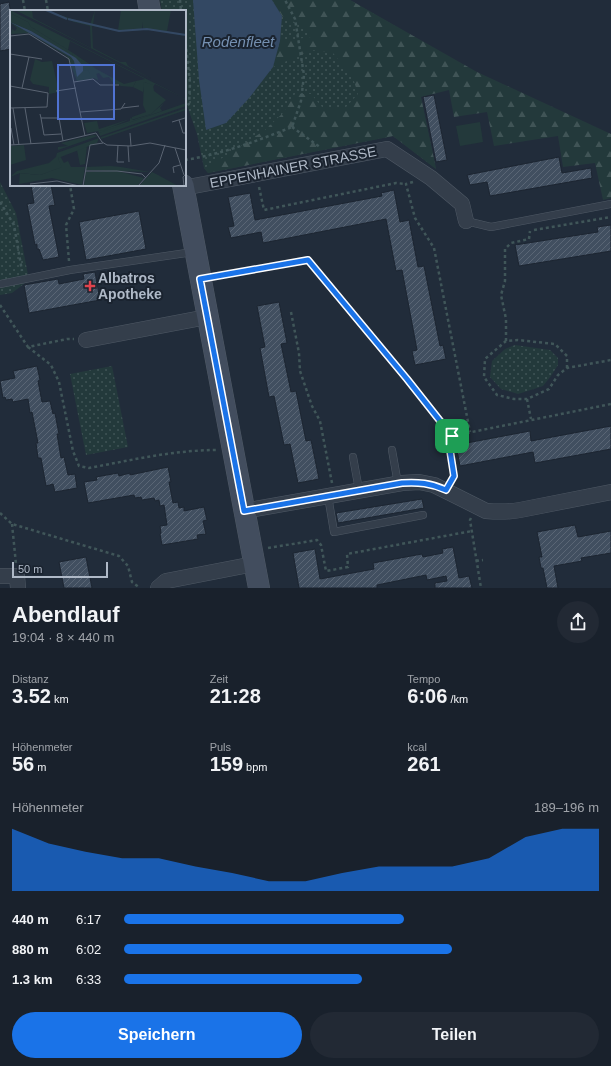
<!DOCTYPE html>
<html lang="de">
<head>
<meta charset="utf-8">
<style>
  body { margin:0; font-family:Arial,sans-serif; background:#222934; color:#f1f3f6; height:100vh; display:flex; flex-direction:column; font-size:15px; white-space:nowrap }
  * { box-sizing:border-box; margin:0 }
  p { font-size:13px; color:#9fa3a9 }
  .icon { flex:none; width:22px; height:22px; fill:none; stroke:currentColor; stroke-width:2; stroke-linecap:round; stroke-linejoin:round }
  .map { position:relative; height:588px; overflow:hidden }
  .details { display:flex; flex-direction:column; background:#19212c; flex:1 }
  .details>* { flex:none }
  .scale { position:absolute; left:12px; bottom:10px; width:96px; box-sizing:border-box; padding-left:4px; border:2px solid #afb9c7; border-top:0; font-size:11px; line-height:14px; white-space:nowrap; color:#afb9c7; -webkit-text-stroke:3px #1a232f; paint-order:stroke }
  .pin { position:absolute; display:grid; place-items:center; width:34px; height:34px; color:#fff; margin:-17px; border-radius:8px; box-shadow:0 2px 6px #0006 }
  .round { display:grid; place-items:center; flex:none; width:42px; height:42px; border-radius:21px; background:#222934 }
  .head { display:flex; align-items:center; justify-content:space-between; height:68px; padding:0 12px }
  h1 { font-size:22px; font-weight:600; line-height:30px }
  .figures { display:grid; grid-template-columns:repeat(3,1fr); gap:6px; height:68px; padding:4px 12px }
  .figures div { display:grid; align-content:center }
  .figures b { font-size:20px; font-weight:600 }
  .figures small { font-size:11px; font-weight:400 }
  .figures p { font-size:11px }
  .chart { height:112px; padding:8px 12px }
  .chart p { display:flex; justify-content:space-between }
  .chart svg { width:100%; height:72px; margin-top:4px; fill:#1a73e8; opacity:.7 }
  .cta { display:flex; gap:8px; margin-top:auto; padding:8px 12px }
  .cta a { flex:1; height:46px; border-radius:24px; background:#1a73e8; color:#fff; font-size:16px; font-weight:600; line-height:46px; text-align:center }
  .cta a+a { background:#222934; color:#f1f3f6 }
  ul { padding:0 12px; list-style:none; font-size:13px }
  li { display:grid; grid-template-columns:64px 48px 1fr; align-items:center; height:30px }
  li i { height:10px; border-radius:5px; background:#1a73e8 }
  .map>svg:first-child { display:block }
</style>
</head>
<body>
<div class="map">
<svg width="611" height="588" viewBox="0 0 611 588">
  <defs>
    <pattern id="grass-dots" width="8" height="8" patternUnits="userSpaceOnUse"><rect width="8" height="8" fill="#23393b"/><path d="M2 2h.1M6 6h.1" fill="none" stroke="#405456" stroke-width="1.8" stroke-linecap="round"/></pattern>
    <pattern id="forest-firs" width="22" height="20" patternUnits="userSpaceOnUse"><rect width="22" height="20" fill="#23393b"/><path d="M5 1l3.5 6h-7zM16 11l3.5 6h-7z" fill="#405456"/></pattern>
    <pattern id="building-hatch" width="6" height="6" patternUnits="userSpaceOnUse"><rect width="6" height="6" fill="#414f60"/><path d="M-1 1l2-2M0 6l6-6M5 7l2-2" fill="none" stroke="#5a6675"/></pattern>
  </defs>
  <rect width="100%" height="100%" fill="#212c3a"/>
  <g fill="url(#grass-dots)">
    <path d="M160 0H350L407 33 436 169 393 136 208 173 204 168 197 134 185 100V11H162Z"/>
    <path d="M0 182 16 213 29 280 12 293 0 295Z"/>
    <path d="M515 345 550 350 558 358V365L551 376 543 386 534 389 518 394 501 389 490 377 492 361 505 349Z"/>
    <path d="M112 366 128 447 86 455 70 374Z"/>
  </g>
  <path fill="url(#forest-firs)" d="M272 0H350L477 72 611 134V198L603 200 595 163 563 167 558 136 494 146 487 112 454 117 449 90 421 97 436 169 393 136 208 173 204 168 224 157 265 130 283 113 295 94H311L322 107H346L358 94 353 78 333 53 312 50 273 67 280 41 311 37 308 29 282 16Z"/>
  <path fill="#23393b" d="M480 122 483 142 460 146 456 126Z"/>
  <path fill="#334863" d="M193 0H272L282 16 280 41 273 67 250 97 226 123 206 130 199 80Z"/>
  <g fill="url(#building-hatch)" stroke="#1c2531">
    <path d="M9 2 11 15V49L0 51V4Z"/>
    <path d="M434 95 447 160 436 162 423 97Z"/>
    <path d="M559 157 562 173 591 168 592 178 490 196 487 182 470 185 467 175Z"/>
    <path d="M31 185H51L55 205 49 206 59 257 43 260 39 249H37V244L35 245 27 204 34 203Z"/>
    <path d="M394 190 400 222 409 220 418 267 424 266 440 346 443 345 446 359 415 365 412 351 417 350 402 270 396 271 386 219 263 243 261 232 231 238 228 227 234 226 228 197 250 193 255 220 382 196 381 193Z"/>
    <path d="M139 211 146 249 86 260 79 222Z"/>
    <path d="M611 225V251L519 266 515 245 598 232 597 227Z"/>
    <path d="M95 272 100 300 29 313 24 285 58 279 59 284 84 279 83 274Z"/>
    <path d="M279 302 287 343 281 344 291 392 296 391 306 441 311 440 319 479 298 483 290 444 284 445 274 396 269 397 260 348 265 347 257 306Z"/>
    <path d="M37 366 40 380 38 381 42 402 50 401 53 414 55 413 57 424 59 434H57L61 458 64 457 68 475 75 474 77 488 55 492 53 484 46 486 41 458H38L36 443H38L32 412 30 413 28 399 13 402 12 399 6 400 5 397 3 398 0 381 15 378 13 371Z"/>
    <path d="M611 426V449L535 463 533 452 460 466 456 445 530 431 531 441Z"/>
    <path d="M168 467 171 482H169L173 503 178 502 179 508 184 507V511L204 507 207 520 203 521 206 534 197 535 198 539 162 545 160 534 161 533 160 526 167 525 164 505 160 506 159 500 155 501 154 498 142 500 141 497 135 498 134 495 88 503 84 482 97 480 96 477 118 473 119 476 130 473V475Z"/>
    <path d="M422 499 424 508 338 523 336 513Z"/>
    <path d="M575 525 578 537 611 531V553L581 558 582 561 554 566 558 588H547L543 568H541L539 557H542L537 532Z"/>
    <path d="M453 547 459 578 469 576 472 588H435V583L447 581 446 576 427 580 426 575 377 585V588H299L293 553 315 549 320 579 374 569 373 563 422 554 423 557 443 553 442 549Z"/>
    <path d="M86 557 92 588H64L59 562Z"/>
  </g>
  <g fill="none" stroke-linecap="round" stroke-linejoin="round">
    <g stroke="#4f5965" stroke-width="8">
      <g id="lane">
        <path d="M466 221 491 227 611 204"/>
        <path d="M0 284 70 270 193 252"/>
        <path d="M392 450 398 484"/>
        <path d="M353 457 359 490"/>
        <path d="M328 496 334 532 423 515"/>
      </g>
    </g>
    <g stroke="#4f5965" stroke-width="16">
      <g id="street">
        <path d="M183 188 387 149 431 178 462 204 466 221"/>
        <path d="M86 340 207 317"/>
        <path d="M244 511 402 483 419 482 434 485 486 511C498 512 509 512 520 510L611 492"/>
        <path d="M0 576H17L18 588"/>
        <path d="M158 588 166 581 254 564"/>
      </g>
    </g>
    <g stroke="#4f5965" stroke-width="22">
      <g id="secondary">
        <path d="M148 0 150 11"/>
        <path d="M183 185 259 588"/>
      </g>
    </g>
    <g stroke="#405659" stroke-width="2.5" stroke-dasharray="3 3" stroke-linecap="butt">
      <path d="M23 0 25 11"/>
      <path d="M46 0 48 11"/>
      <path d="M180 0 181 11"/>
      <path d="M185 37 190 83 189 104 185 107"/>
      <path d="M292 127 321 148"/>
      <path d="M185 160C222 154 257 141 292 127L301 101 304 75 295 19 285 0"/>
      <path d="M413 182 406 184 415 218 434 248 470 432"/>
      <path d="M259 187 264 210 396 183 406 184"/>
      <path d="M0 202 14 225 22 271"/>
      <path d="M534 230 611 217"/>
      <path d="M69 261 66 225 74 209 70 185"/>
      <path d="M216 277 308 260 407 379 452 436 611 404"/>
      <path d="M0 305 28 347 67 339H74"/>
      <path d="M291 312 299 353 300 371 312 406 320 421 332 483"/>
      <path d="M506 341V319L501 295 505 281V249L511 243 529 239 530 231"/>
      <path d="M28 347 51 365 59 382 73 451 79 466 89 468C132 460 174 450 218 450"/>
      <path d="M567 368V356L555 344 518 340 506 341 485 359 484 377 497 395 514 399H527L549 389 558 375 567 368 611 360"/>
      <path d="M527 399 531 419"/>
      <path d="M452 480 454 476 449 444 452 436"/>
      <path d="M0 513 12 524 119 556 128 566 132 582 140 588"/>
      <path d="M471 518 470 520 481 588"/>
      <path d="M12 524 16 564"/>
      <path d="M268 548 317 540 321 545 326 571 348 567 347 554 472 531"/>
      <path d="M476 561 483 560"/>
    </g>
    <use href="#lane" stroke="#343e4b" stroke-width="7"/>
    <use href="#street" stroke="#343e4b" stroke-width="15"/>
    <use href="#secondary" stroke="#424d5e" stroke-width="21"/>
  </g>
  <g fill="none" stroke-linecap="round" stroke-linejoin="round">
    <g stroke="#fff" stroke-width="8">
      <path id="route" d="M308 260 407 379 452 436 449 444 454 476 446 490C431 483 418 482 402 483L244 511 200 279Z"/>
    </g>
    <use href="#route" stroke="#1a73e8" stroke-width="5"/>
  </g>
  <path fill="#e0444e" stroke="#1a232f" stroke-width="1.5" d="M88 280h4v4h4v4h-4v4h-4v-4h-4v-4h4z"/>
  <g text-anchor="middle" dominant-baseline="central" stroke-width="4" stroke-linejoin="round" paint-order="stroke">
    <g font-size="14" fill="#afb9c7" stroke="#1a232f">
      <text transform="translate(293 167) rotate(-11)">EPPENHAINER STRASSE</text>
    </g>
    <g font-size="14" font-weight="bold" fill="#afb9c7" stroke="#1a232f" text-anchor="start">
      <text x="98" y="278">Albatros<tspan x="98" dy="16">Apotheke</tspan></text>
    </g>
    <g font-size="15" font-style="italic" fill="#7590b1" stroke="#1a232f">
      <text x="238" y="41">Rodenfleet</text>
    </g>
  </g>
  <g transform="translate(10 10)">
    <rect width="176" height="176" fill="#212c3a"/>
    <path d="M0 0 176 89V93L174 88 145 74 143 77 135 72 133 82 123 77 126 71 135 69 60 31 58 40 21 17 18 12 0 3ZM5 0H22L23 8 81 38 80 16 64 12 35 0 80 15 85 0 83 15 108 20 111 0H161L157 21 176 26 133 18V12L132 20 112 21 82 16 83 38 110 52H116L118 56 142 69ZM0 12 16 19 61 47 63 43 85 58 88 70 84 68 67 71 57 46 19 23 1 24 2 19 5 21 7 18ZM25 49 32 52 42 51 49 82 39 84V77L23 74 20 70ZM154 93 150 98 152 101 94 122 89 123 88 121 120 111V108L123 110 141 104ZM77 135 75 154 70 155 67 140ZM50 146 54 153 58 151 61 157H75L72 175 42 168 9 174 10 163 30 165 51 157 48 148ZM100 156 111 157 140 162 76 160V157ZM107 161 134 168 127 176H74L76 162ZM142 162 148 165 168 176H129Z" fill="#23393b"/>
    <path d="M0 3 18 12 21 17 63 43 62 46 21 21 0 12ZM66 48 114 74 126 71 123 77 111 76 103 73 99 67 93 68 89 63 86 64 88 70 84 68 67 71 75 64H80L78 60 73 61 76 58ZM134 72 143 75 144 81 156 90 141 104 121 110 122 107 136 102 133 95ZM176 93V96L90 126 89 123ZM176 98V100L91 129V127ZM120 109 94 120 77 123 74 113 87 111 89 119ZM83 125 88 126 48 140V137L58 136 51 133ZM89 128 87 133 48 148 52 157 30 165 10 163 0 167 7 161 39 153 46 147 47 143Z" fill="#23393b"/>
    <path d="M14 135 16 150 0 155V136Z" fill="#23393b"/>
    <path d="M0 12 21 21 66 48 73 56V61L67 67 64 51 61 47Z" fill="#334863"/>
    <path fill="none" stroke="#334863" stroke-width="2" d="M36 0 57 9M58 9 109 21 137 19 176 25"/>
    <path fill="none" stroke="#5a6472" stroke-width="1" d="M0 26 19 24 59 49 75 126M0 44 32 49M64 72 83 69 90 75H109M0 76 38 83 37 97 0 98M12 78 19 47M46 81 66 78M3 98 9 135M15 98 21 134M112 98 129 96M70 102 111 99 115 93M30 104 31 108H49L53 131M31 108 34 125 51 124M169 110 173 123H176M162 112 175 108M1 118 4 135M120 123 121 136M0 135 48 132 86 123 92 132 97 135 121 136 140 133 176 140M108 135 107 152H114M118 136 119 152M165 138 174 165M76 161H107L132 164 136 168M164 163 163 157 170 155M20 174 47 171 69 176M73 176 80 135 93 133M128 176 149 153 155 135M174 176 173 167 176 164"/>
    <path fill="#5073d2" fill-opacity="0.15" stroke="#5073d2" stroke-width="2" d="M48 55H104V109H48Z"/>
    <rect width="176" height="176" fill="none" stroke="#afb9c7" stroke-width="2"/>
  </g>
</svg>
<div class="scale">50 m</div>
<div class="pin" style="left:452px;top:436px;background:#1e9e55"><svg class="icon" aria-label="arrive" viewBox="0 0 24 24"><path d="M6 21V4h12l-3 4 3 4H6"/></svg></div>
</div>
<section class="details">
<div class="head"><div><h1>Abendlauf</h1><p>19:04 · 8 × 440 m</p></div><a class="round"><svg class="icon" aria-label="share" viewBox="0 0 24 24"><path d="M12 15V3M7 8l5-5 5 5M5 13v7h14v-7"/></svg></a></div>
<div class="figures">
<div><p>Distanz</p><b>3.52<small> km</small></b></div>
<div><p>Zeit</p><b>21:28</b></div>
<div><p>Tempo</p><b>6:06<small> /km</small></b></div>
</div>
<div class="figures">
<div><p>Höhenmeter</p><b>56<small> m</small></b></div>
<div><p>Puls</p><b>159<small> bpm</small></b></div>
<div><p>kcal</p><b>261</b></div>
</div>
<div class="chart"><p><span>Höhenmeter</span>189–196 m</p>
<svg viewBox="0 0 160 44" preserveAspectRatio="none"><path d="M0 44V6L10 15L20 20L30 24L40 24L50 29L60 33L70 38L80 38L90 33L100 29L110 29L120 29L130 24L140 11L150 6L160 6V44z"/></svg>
</div>
<ul>
<li><b>440 m</b>6:17<i style="width:59%"></i></li>
<li><b>880 m</b>6:02<i style="width:69%"></i></li>
<li><b>1.3 km</b>6:33<i style="width:50%"></i></li>
</ul>
<div class="cta"><a>Speichern</a><a>Teilen</a></div>
</section>
</body>
</html>
